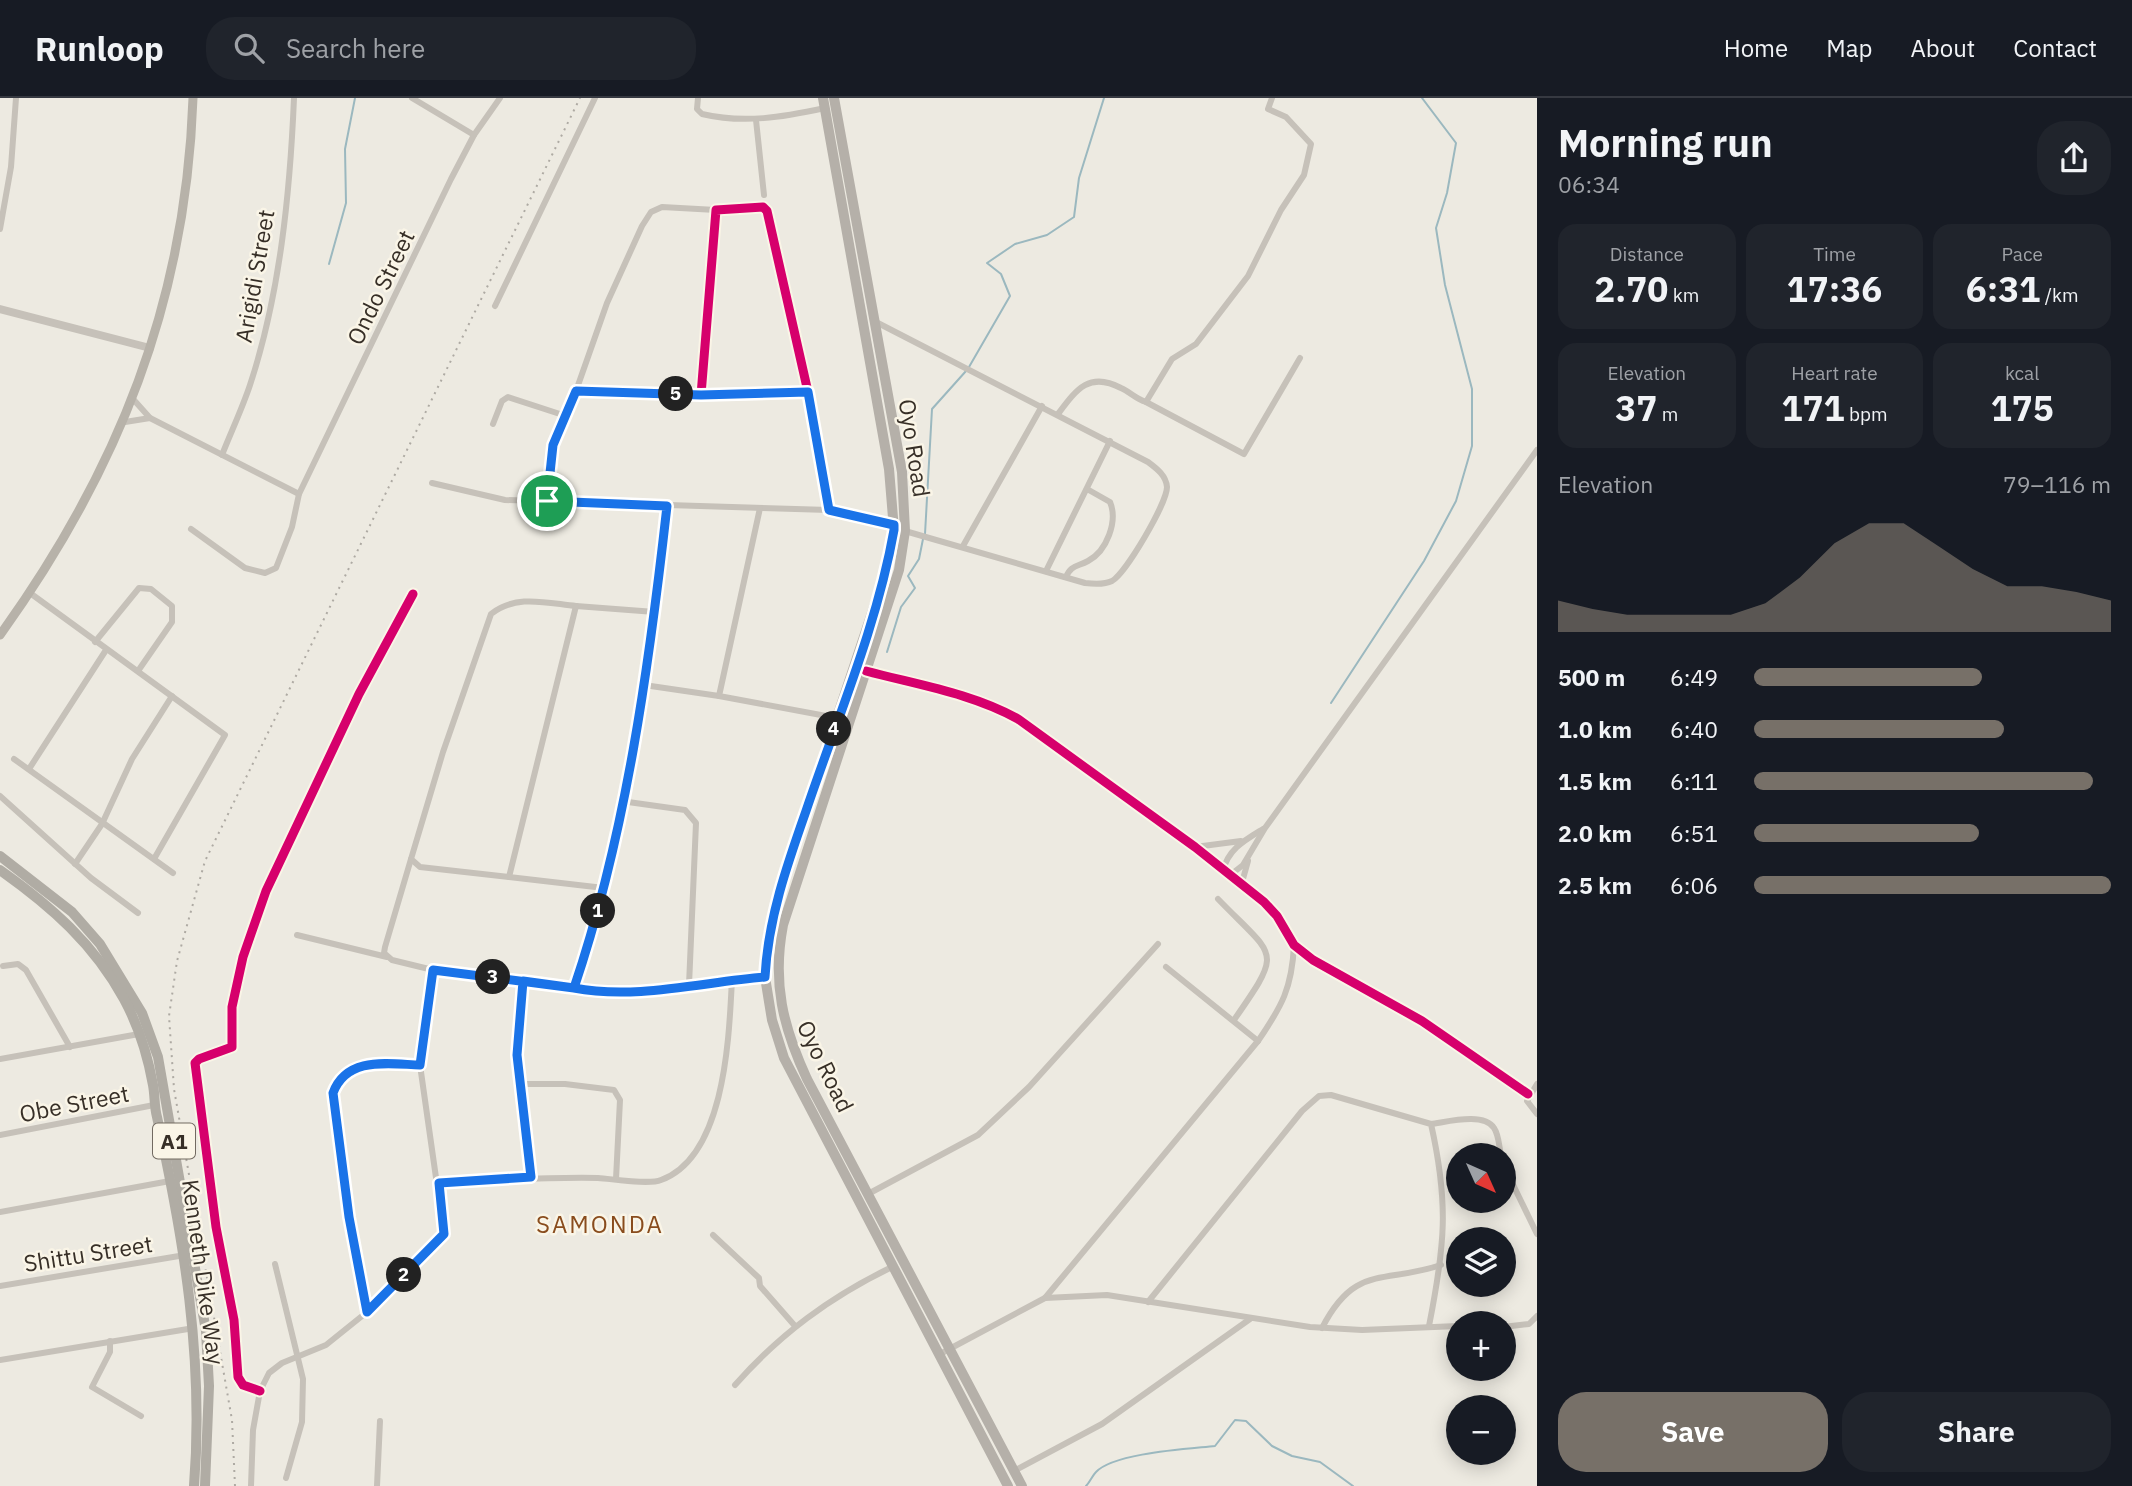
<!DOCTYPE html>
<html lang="en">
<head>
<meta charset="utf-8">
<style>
  body { margin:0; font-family:"IBM Plex Sans",sans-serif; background:#20242c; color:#f1f3f6; height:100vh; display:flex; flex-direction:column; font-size:26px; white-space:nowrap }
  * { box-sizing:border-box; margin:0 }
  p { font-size:23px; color:#9ea1a6 }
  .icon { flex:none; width:38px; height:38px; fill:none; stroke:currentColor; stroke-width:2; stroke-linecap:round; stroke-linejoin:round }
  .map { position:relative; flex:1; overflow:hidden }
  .sheet { display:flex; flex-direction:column; background:#171b24; width:595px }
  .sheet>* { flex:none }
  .needle { width:46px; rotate:135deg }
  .controls { position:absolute; left:1446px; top:1045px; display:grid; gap:14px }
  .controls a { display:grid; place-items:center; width:70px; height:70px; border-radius:50%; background:#171b24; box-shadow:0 4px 18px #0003; font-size:35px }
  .pin { position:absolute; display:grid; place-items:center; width:60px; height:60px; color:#fff; margin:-30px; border:4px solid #fff; border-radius:50%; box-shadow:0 2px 7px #0007 }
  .km { position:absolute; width:35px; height:35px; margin:-18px; border-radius:50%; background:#222; color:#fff; font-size:19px; line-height:35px; text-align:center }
  .round { display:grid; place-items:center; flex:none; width:74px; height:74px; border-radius:28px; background:#20242c }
  .summary { display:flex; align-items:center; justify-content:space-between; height:119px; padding:0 21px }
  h1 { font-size:38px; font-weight:700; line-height:52px }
  .stats { display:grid; grid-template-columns:repeat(3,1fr); gap:10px; height:119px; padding:7px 21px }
  .stats div { display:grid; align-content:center; border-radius:18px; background:#20242c; text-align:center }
  .stats b { font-size:35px; font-weight:700 }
  .stats small { font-size:19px; font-weight:400 }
  .stats p { font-size:19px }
  .chart { height:196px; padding:14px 21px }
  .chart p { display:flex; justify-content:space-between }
  .chart svg { width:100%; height:126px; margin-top:7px; fill:#777068; opacity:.7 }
  .button { display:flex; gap:14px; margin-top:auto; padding:14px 21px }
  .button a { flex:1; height:80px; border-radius:28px; background:#777068; color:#fff; font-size:28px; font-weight:700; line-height:80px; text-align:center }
  .button a+a { background:#20242c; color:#f1f3f6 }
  ul { padding:0 21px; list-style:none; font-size:23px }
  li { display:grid; grid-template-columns:112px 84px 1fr; align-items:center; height:52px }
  li i { height:18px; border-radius:9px; background:#777068 }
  header { display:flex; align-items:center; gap:42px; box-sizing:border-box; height:98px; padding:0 35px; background:#171b24; border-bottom:2px solid #363941 }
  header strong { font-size:33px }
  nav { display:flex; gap:38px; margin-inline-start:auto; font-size:24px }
  .search { width:490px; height:63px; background:#20242c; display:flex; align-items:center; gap:18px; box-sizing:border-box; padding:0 24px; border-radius:28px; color:#9ea1a6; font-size:26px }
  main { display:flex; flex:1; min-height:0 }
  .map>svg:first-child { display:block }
</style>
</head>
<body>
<header>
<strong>Runloop</strong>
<div class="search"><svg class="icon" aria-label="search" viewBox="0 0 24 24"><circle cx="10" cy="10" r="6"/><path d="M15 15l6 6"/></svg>Search here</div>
<nav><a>Home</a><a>Map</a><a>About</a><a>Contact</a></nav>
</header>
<main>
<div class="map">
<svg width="1537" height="1388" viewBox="0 0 1537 1388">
  <rect width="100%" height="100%" fill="#edeae1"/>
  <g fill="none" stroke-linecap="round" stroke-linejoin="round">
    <g stroke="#9bb8bf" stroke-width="2">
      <path d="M329 166 346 105 345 51 355 0"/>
      <path d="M969 269 1010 198 1001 176 987 165 1015 146 1047 137 1074 119 1079 80 1104 0"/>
      <path d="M925 436 932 311 966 273"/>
      <path d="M887 554 901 509 915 490 908 478 919 461 923 441"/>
      <path d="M1331 605 1424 463 1456 403 1472 348V291L1445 187 1436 130 1447 95 1456 45 1422 0"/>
      <path d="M1086 1388C1090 1384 1092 1378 1096 1374 1114 1355 1187 1351 1215 1348L1235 1322 1246 1323 1272 1348 1292 1358 1320 1364 1353 1388"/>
    </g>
    <g stroke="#c6c1b9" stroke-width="6">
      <path d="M412 0 474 37"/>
      <path d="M698 0 697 11 702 16C744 26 783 19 825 10"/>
      <path d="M756 22 764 97"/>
      <path d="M0 131 11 69 16 0"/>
      <path d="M495 208 595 0"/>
      <path d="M874 223 1148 364C1156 370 1166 377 1167 389 1167 405 1126 475 1112 483 1104 487 1093 486 1085 485L905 433"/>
      <path d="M576 293 701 297"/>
      <path d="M808 294 767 113 763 109 716 112 701 297 808 294 829 412 894 427"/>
      <path d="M133 301 150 320 299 396"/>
      <path d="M1146 304 1244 356 1300 260"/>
      <path d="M1058 316C1076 292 1089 273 1121 290 1130 294 1136 301 1146 304L1172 261 1196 246 1248 178 1281 112 1304 77 1311 46 1286 19 1268 11 1272 0"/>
      <path d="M125 324 150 320"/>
      <path d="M493 326 502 303 508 299 563 317"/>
      <path d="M222 357C231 334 242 311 250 287 280 196 290 95 294 0"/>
      <path d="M432 385 505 402 829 412"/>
      <path d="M547 403 553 347 576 293 607 205 642 128 651 114 662 109 716 112"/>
      <path d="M667 408 644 587 719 598"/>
      <path d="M760 410 719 598 837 620"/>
      <path d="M191 431 245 470 265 475 276 470 292 429 299 396 451 81 474 37 500 0"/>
      <path d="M963 448 1042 308"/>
      <path d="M1046 473 1110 343"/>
      <path d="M1066 479C1071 467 1077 469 1088 463 1107 453 1118 423 1110 404L1087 391"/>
      <path d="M30 495 225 637 154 761"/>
      <path d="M95 544 139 490 151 491 172 508V524L138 573"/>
      <path d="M866 573C918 587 971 595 1018 621L1195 749 1264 804 1277 818 1294 847 1313 862 1422 923 1528 996"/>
      <path d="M644 587 604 790 509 779 576 508 655 514"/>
      <path d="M14 661 173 775"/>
      <path d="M29 671 106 552"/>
      <path d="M0 698 91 780 138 815"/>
      <path d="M621 703 685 712 696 725 689 887 765 879"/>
      <path d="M1195 749 1241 743"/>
      <path d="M411 761 385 849 384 855 392 862 433 872 587 892H647L689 887"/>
      <path d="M75 766 102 726 132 661 172 598"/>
      <path d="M1223 773C1228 751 1245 742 1263 731"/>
      <path d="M1229 778 1243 767 1265 730 1537 352"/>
      <path d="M509 779 420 769 411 761 443 654 491 516C516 496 546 505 576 508"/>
      <path d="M1241 788 1248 763"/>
      <path d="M1218 801C1276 861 1284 850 1234 922"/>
      <path d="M297 837 387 859"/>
      <path d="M3 868 18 866 26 872 70 949"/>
      <path d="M1166 869 1258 943"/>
      <path d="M574 890 604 790"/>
      <path d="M0 961 139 936"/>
      <path d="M519 986 517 957 523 883"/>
      <path d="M1537 986 1527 1003 1537 1016"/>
      <path d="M1431 1026C1447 1024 1484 1014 1494 1030 1499 1037 1499 1049 1501 1057"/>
      <path d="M0 1037 154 1007"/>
      <path d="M1503 1066 1537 1136"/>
      <path d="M531 1079 519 986H565L614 992 620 1002 616 1081"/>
      <path d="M438 1085C492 1082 544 1079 598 1080 613 1081 649 1087 661 1082 726 1058 729 937 732 881"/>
      <path d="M868 1096 978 1037 1029 989 1158 846"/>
      <path d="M0 1114 170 1083"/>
      <path d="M713 1137 759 1180 760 1188 795 1228"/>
      <path d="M275 1166 303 1281 302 1324 286 1380"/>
      <path d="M0 1188 185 1157"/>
      <path d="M1045 1200 1107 1197 1310 1229 1362 1232 1458 1228"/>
      <path d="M1148 1204 1302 1013 1319 998 1331 997 1431 1026C1449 1106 1445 1147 1429 1228"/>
      <path d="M367 1214 349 1119 333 995C348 958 388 966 420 967"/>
      <path d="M1503 1229 1529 1226 1537 1218"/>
      <path d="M1322 1230C1355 1166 1383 1186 1441 1167"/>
      <path d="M110 1243V1254L92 1289 141 1318"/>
      <path d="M940 1256 1045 1200 1258 943C1282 908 1292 890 1294 847"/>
      <path d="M0 1262 194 1230"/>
      <path d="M735 1287C780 1236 830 1199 892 1169"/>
      <path d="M260 1293 243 1287 238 1279 234 1222 216 1129 195 965 199 961 232 949V909L243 859 266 793 359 596 413 496"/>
      <path d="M1014 1373 1102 1326 1250 1221"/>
      <path d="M251 1388 253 1332 260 1293 269 1275 282 1265 326 1247 367 1214 444 1136 420 967 433 872"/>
      <path d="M377 1388 380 1323"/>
    </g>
    <path stroke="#c6c1b9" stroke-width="8" d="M0 211 150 250"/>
    <path stroke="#b7b2a9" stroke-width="9" d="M0 537C118 373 186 204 193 0"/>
    <g stroke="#b5b0a9" stroke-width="10">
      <path d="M823 0 889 371 894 432 887 470 793 751 768 838 765 879 772 922 784 960 1008 1388"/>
      <path d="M834 0 902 374 905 433 899 472 783 827C772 885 783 929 807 981L1022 1388"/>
    </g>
    <g stroke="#b0aca4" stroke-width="10">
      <path d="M0 758 72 814 100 846 142 915 158 959 206 1233 209 1288 205 1388"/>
      <path d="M0 772C51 808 94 846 124 901 138 927 148 959 153 987 155 997 154 1008 157 1019 184 1142 204 1261 194 1388"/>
    </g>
    <path stroke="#aeaaa3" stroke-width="2" stroke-dasharray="2 5" stroke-linecap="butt" d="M235 1388 232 1322 174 991 169 918 177 863 205 763 580 0"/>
    <g stroke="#faf5e7" stroke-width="13">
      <g id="cycleway">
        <path d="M808 294 767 113 763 109 716 112 701 297 808 294 829 412 894 427"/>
        <path d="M866 573C918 587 971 595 1018 621L1195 749 1264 804 1277 818 1294 847 1313 862 1422 923 1528 996"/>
        <path d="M260 1293 243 1287 238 1279 234 1222 216 1129 195 965 199 961 232 949V909L243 859 266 793 359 596 413 496"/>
      </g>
    </g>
    <use href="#cycleway" stroke="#d6006c" stroke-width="9"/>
  </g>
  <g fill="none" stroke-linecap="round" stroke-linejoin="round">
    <g stroke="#fff" stroke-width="14">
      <path id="route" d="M547 403 667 408C649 569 626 736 574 890L523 883 517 957 531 1079 439 1085 444 1136 367 1214 349 1119 333 995C347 958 388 966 420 967L433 872 574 890C636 902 703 884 765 879 768 821 787 767 806 713 837 621 877 528 894 432V427L829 412 808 294 701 297 576 293 553 347 547 403"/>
    </g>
    <use href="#route" stroke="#1a73e8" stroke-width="9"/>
  </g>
  <g text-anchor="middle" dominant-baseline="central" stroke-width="5" stroke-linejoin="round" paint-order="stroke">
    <rect fill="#faf5e7" stroke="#726a61" stroke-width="2" x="153" y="1025.5" width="42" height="35" rx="5"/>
    <g font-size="21" font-weight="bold" fill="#372f27">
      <text x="174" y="1043">A1</text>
    </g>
    <g font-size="23" fill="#372f27" stroke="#faf5e7">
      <text transform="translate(254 178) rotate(-80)">Arigidi Street</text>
      <text transform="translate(380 189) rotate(-64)">Ondo Street</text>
      <text transform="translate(915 350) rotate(81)">Oyo Road</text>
      <text transform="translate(826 968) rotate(64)">Oyo Road</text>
      <text transform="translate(74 1005) rotate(-11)">Obe Street</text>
      <text transform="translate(88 1155) rotate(-9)">Shittu Street</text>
      <text transform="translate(204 1174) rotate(82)">Kenneth Dike Way</text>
    </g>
    <g font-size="24" letter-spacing="2" fill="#894c1d" stroke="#faf5e7">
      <text x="600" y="1126">SAMONDA</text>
    </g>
  </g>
</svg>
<div class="controls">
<a><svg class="needle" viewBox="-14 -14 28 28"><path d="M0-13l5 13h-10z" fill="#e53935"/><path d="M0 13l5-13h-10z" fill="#9ea1a6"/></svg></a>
<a><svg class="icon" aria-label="layers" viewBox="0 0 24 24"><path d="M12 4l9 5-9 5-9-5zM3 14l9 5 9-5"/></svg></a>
<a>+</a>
<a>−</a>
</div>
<div class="pin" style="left:547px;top:403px;background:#1e9e55"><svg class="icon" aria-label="arrive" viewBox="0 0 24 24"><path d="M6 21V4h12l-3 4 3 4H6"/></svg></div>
<b class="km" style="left:598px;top:813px">1</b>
<b class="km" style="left:404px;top:1177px">2</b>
<b class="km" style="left:493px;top:879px">3</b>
<b class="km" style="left:834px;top:631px">4</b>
<b class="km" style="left:676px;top:296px">5</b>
</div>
<section class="sheet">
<div class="summary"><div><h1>Morning run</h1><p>06:34</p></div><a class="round"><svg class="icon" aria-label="share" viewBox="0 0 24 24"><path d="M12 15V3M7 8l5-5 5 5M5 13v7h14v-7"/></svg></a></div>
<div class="stats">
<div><p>Distance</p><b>2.70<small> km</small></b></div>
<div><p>Time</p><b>17:36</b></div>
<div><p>Pace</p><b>6:31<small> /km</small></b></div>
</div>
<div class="stats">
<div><p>Elevation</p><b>37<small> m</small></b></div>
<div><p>Heart rate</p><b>171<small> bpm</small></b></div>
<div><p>kcal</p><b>175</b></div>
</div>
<div class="chart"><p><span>Elevation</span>79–116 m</p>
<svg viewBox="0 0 160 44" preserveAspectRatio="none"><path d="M0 44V33L10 36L20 38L30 38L40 38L50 38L60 34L70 25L80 13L90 6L100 6L110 14L120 22L130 28L140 28L150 30L160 33V44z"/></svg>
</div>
<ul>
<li><b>500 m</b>6:49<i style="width:64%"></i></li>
<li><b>1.0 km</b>6:40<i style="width:70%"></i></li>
<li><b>1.5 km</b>6:11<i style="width:95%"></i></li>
<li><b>2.0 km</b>6:51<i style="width:63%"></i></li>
<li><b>2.5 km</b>6:06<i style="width:100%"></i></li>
</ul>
<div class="button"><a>Save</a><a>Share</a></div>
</section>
</main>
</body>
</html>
